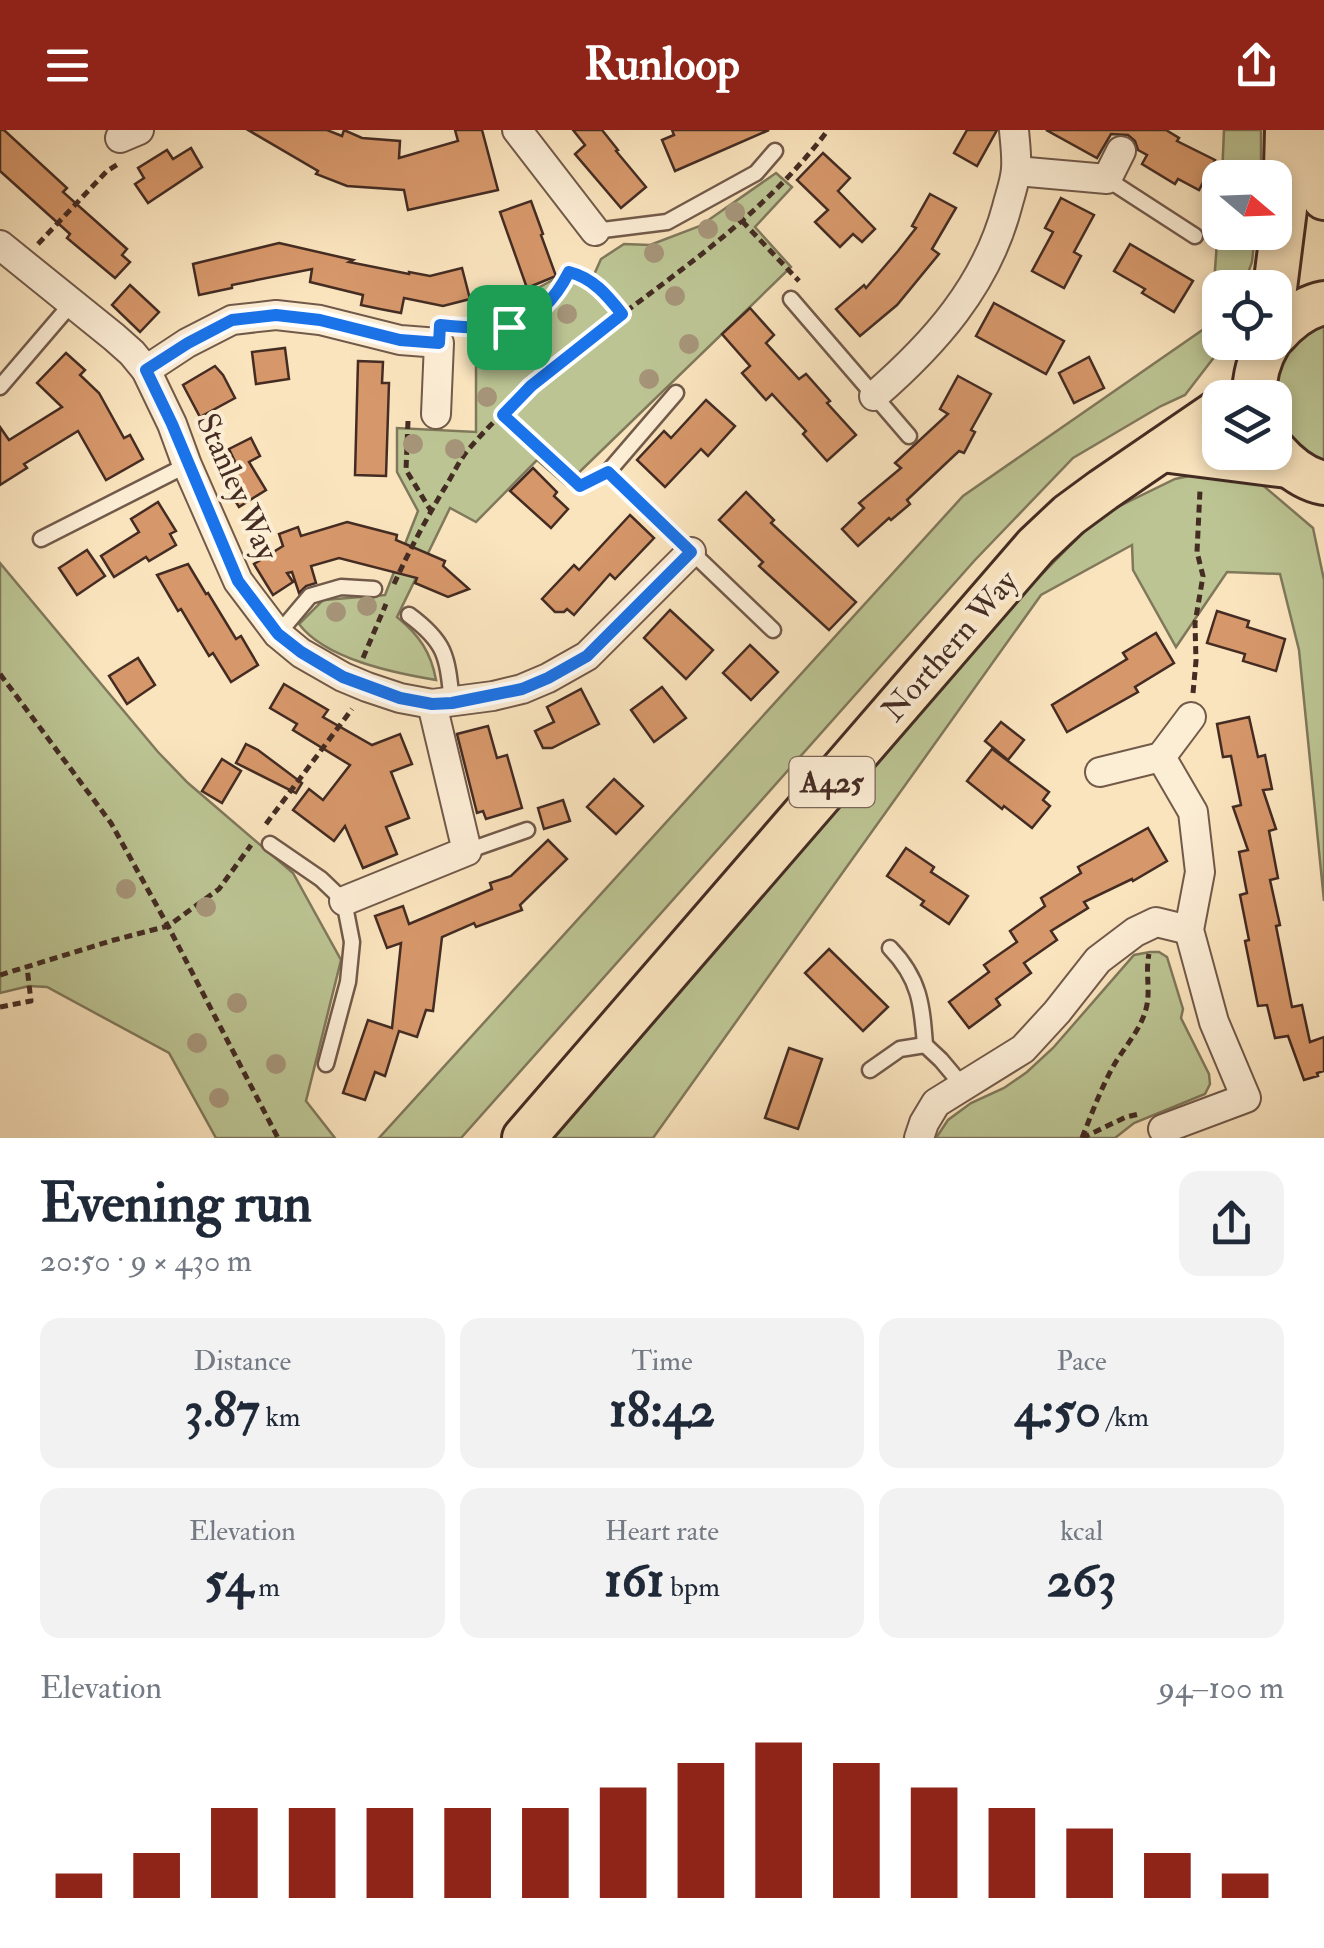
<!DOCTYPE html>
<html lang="en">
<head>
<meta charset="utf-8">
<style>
  body { margin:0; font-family:"IM FELL Double Pica",serif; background:#f2f2f3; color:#1f2937; height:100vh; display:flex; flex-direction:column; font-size:38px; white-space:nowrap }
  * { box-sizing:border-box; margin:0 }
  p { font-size:32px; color:#747a83 }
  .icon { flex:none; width:55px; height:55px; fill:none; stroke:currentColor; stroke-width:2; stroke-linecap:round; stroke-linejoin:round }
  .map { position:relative; height:1008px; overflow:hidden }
  .side { display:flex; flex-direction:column; background:#fff; flex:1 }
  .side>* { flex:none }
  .needle { width:65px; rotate:109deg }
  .controls { position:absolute; left:1202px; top:30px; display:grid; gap:20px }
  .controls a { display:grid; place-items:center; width:90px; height:90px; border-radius:20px; background:#fff; box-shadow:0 5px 15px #0003; font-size:50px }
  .pin { position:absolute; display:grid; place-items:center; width:85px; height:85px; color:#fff; margin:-42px; border-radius:20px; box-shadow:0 5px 15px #0006 }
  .round { display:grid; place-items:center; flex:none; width:105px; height:105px; border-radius:20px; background:#f2f2f3 }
  .headline { display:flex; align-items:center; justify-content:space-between; height:170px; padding:0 40px }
  h1 { font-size:55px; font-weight:800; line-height:75px }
  .figures { display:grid; grid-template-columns:repeat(3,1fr); gap:15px; height:170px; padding:10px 40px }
  .figures div { display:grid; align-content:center; border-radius:20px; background:#f2f2f3; text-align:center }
  .figures b { font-size:50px; font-weight:800 }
  .figures small { font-size:28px; font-weight:400 }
  .figures p { font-size:28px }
  .chart { height:280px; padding:20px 40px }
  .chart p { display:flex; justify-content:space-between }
  .chart svg { width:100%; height:180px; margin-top:10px; stroke:#8f2418; stroke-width:6 }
  header { display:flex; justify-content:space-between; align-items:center; height:130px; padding:0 40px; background:#8f2418; color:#fff; font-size:45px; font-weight:800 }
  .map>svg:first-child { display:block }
</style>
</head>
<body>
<header><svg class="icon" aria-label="menu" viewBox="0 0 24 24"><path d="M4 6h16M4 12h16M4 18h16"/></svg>Runloop<svg class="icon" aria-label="share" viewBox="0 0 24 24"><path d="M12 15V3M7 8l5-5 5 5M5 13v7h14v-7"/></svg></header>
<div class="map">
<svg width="1324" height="1008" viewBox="0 0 1324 1008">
  <rect width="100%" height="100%" fill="#fae4be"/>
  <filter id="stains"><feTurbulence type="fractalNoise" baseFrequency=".002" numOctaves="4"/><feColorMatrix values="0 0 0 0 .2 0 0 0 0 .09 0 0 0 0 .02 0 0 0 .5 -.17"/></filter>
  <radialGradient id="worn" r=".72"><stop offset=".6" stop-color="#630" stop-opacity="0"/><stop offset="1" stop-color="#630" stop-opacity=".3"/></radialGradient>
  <g fill="#bcc493" stroke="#80785b" stroke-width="2.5">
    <path d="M1224 0H1261V47H1222Z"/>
    <path d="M776 43 792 57 755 97 791 137 566 355 537 330 476 392 450 378 397 487C419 505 431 522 436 550 394 543 325 529 299 494L323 470 385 465 418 381 397 342V298L476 302V202L494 182 560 146 589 156 601 129 624 114 650 115 700 96Z"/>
    <path d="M1220 71V102L1255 103 1252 132 1243 157 1220 158V212L1225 213 1185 265 1161 276 1073 328 975 430 461 1008H379L963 366 1211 194Z"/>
    <path d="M1324 193V332C1312 326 1300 321 1291 311 1265 281 1270 227 1303 204 1309 200 1317 197 1324 193Z"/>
    <path d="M1203 343 1252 346 1313 398 1324 450V771L1299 520 1280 444 1227 442 1176 517 1133 440 1132 415 1041 465 653 1008H554L1036 450 1099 386 1175 349Z"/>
    <path d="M0 433 158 622 188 653 293 743 341 830 306 971 335 1008H216L169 923 47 857 29 856 0 863Z"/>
    <path d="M1150 822H1159L1167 827 1183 879 1181 888 1209 944 1210 954 1205 964 1134 993 1115 1008H936L948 990 971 973 1004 958 1027 942 1053 918 1134 825Z"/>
  </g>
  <g fill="#d6976a" stroke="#442c23" stroke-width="2.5">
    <path d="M0 0H4L67 58 63 62 127 119 122 125 130 132 115 148 67 108 70 104 0 41Z"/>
    <path d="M248 0H327L342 6 344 0 362 8 400 11 399 28 458 11 455 0H482L498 60 408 80 404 60 347 56 316 44 318 41Z"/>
    <path d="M573 0H602L618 20 616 21 646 57 621 78 575 24 585 15Z"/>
    <path d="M672 0H769L675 41 662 10 674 5Z"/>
    <path d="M967 0H997L977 36 954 23Z"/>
    <path d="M1046 0H1166L1179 8 1177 11 1215 30 1199 60 1178 49 1175 54 1142 34 1147 25 1138 20 1135 11 1128 5 1111 4 1097 28Z"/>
    <path d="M191 18 202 37 148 73 135 54 144 48 138 38 167 20 173 29Z"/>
    <path d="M823 23 850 48 838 61 875 99 862 112 853 104 840 117 815 92 828 80 797 50Z"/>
    <path d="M930 64 956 78 932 119 939 124 897 175 860 206 836 179 864 155 866 158 898 121 916 98 912 96Z"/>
    <path d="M1061 68 1094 85 1074 122 1081 126 1064 158 1032 141 1053 102 1045 98Z"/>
    <path d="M531 71 543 104 541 105 556 146 527 158 500 82Z"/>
    <path d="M279 113 353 130 349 132 409 144V142L430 146 462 138 470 169 443 176 404 168 401 183 380 179 361 175 363 165 310 152 312 139 232 155V158L199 165 193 134Z"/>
    <path d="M1130 114 1193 151 1174 182 1142 163 1145 159 1114 141Z"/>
    <path d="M130 155 159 182 140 202 112 175Z"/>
    <path d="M994 173 1064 211 1046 244 976 206Z"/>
    <path d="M750 178 774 205 766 213 799 249 806 244 830 271 827 273 856 305 827 331 803 304 806 301 772 264 766 270 742 243 750 236 722 204Z"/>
    <path d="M285 218 289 249 256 254 252 222Z"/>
    <path d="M66 223 85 240 80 245 99 263 124 308 130 305 143 329 106 350 78 301 24 334 27 338 0 355V297L9 310 62 277 37 253Z"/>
    <path d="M1089 227 1104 258 1074 273 1059 243Z"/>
    <path d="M358 231 383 232 382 253H389L386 346 355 345Z"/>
    <path d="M215 236 223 245 235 268 200 287 183 255Z"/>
    <path d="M958 246 991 264 971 300 975 302 964 323 959 321 907 370 910 374 891 390 889 388 858 416 842 399 864 378 859 373 901 338 895 333 948 284 940 279Z"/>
    <path d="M706 270 735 296 708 326 701 319 665 357 637 330 664 301 671 308Z"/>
    <path d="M251 308 260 326 249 332 266 360 239 377 221 348 238 338 229 319Z"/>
    <path d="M533 338 557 362 554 366 568 379 551 398 510 361Z"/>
    <path d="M746 362 774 390 771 393 856 472 829 500 759 436 763 432 719 390Z"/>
    <path d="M158 372 176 401 170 404 176 415 149 431 146 427 114 447 101 426 139 402 131 389Z"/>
    <path d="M630 385 654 408 615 449 610 444 574 485 567 479 564 482H555L542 469 574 435 579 440Z"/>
    <path d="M347 392 397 405 396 410 445 431 443 436 469 459 448 467 415 453 417 448 339 428 311 436 316 453 306 456 299 463 292 442 287 443 293 452 273 465 254 434 283 416 279 404 298 397 301 406Z"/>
    <path d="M87 420 105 446 77 465 59 438Z"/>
    <path d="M188 434 206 464 208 463 236 509 241 506 258 535 231 552 213 523 209 526 181 479 178 481 157 445Z"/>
    <path d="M670 480 713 520 686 549 644 508Z"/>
    <path d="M1217 481 1249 491 1247 497 1285 509 1276 541 1243 531 1245 524 1207 513Z"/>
    <path d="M1156 503 1174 533 1135 557 1138 562 1067 602 1052 575 1127 529 1123 523Z"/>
    <path d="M750 515 778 542 751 570 723 543Z"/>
    <path d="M138 528 155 555 127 574 109 546Z"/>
    <path d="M284 554 328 580 323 587 372 615 400 604 412 634 391 642 409 688 386 697 397 724 363 738 345 696 334 711 293 680 309 659 323 670 350 635 293 600 297 594 270 578Z"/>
    <path d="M662 557 686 588 654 612 631 580Z"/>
    <path d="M581 559 599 594 552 618H543L535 601 554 592 547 577Z"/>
    <path d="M1249 587 1258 627 1265 625 1272 659 1263 660 1276 699 1269 701 1278 748 1270 750 1280 795 1276 796 1292 877 1302 875 1310 912 1324 907V941L1317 943 1318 946 1304 950 1288 906 1275 908 1267 875 1258 876 1245 811 1249 810 1240 765 1247 763 1239 722 1248 720 1233 677 1241 675 1231 626 1223 627 1217 594Z"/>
    <path d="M1001 592 1024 610 1008 630 985 611Z"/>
    <path d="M488 596 497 628 507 625 522 678 486 689 483 681 477 683 457 604Z"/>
    <path d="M246 614 258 620 302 653 296 663 236 633Z"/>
    <path d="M992 619 1049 662 1043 670 1050 676 1032 698 1004 676 1002 679 967 651Z"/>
    <path d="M222 629 241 641 222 673 202 661Z"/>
    <path d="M614 649 643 676 616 704 587 677Z"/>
    <path d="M563 670 570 691 544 699 538 678Z"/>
    <path d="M1148 698 1167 731 1133 751 1132 749 1084 772 1088 778 1051 801 1057 810 1024 833 1031 843 996 869 1000 875 969 898 949 872 989 842 984 835 1017 812 1010 801 1045 776 1041 768 1081 743 1078 737Z"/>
    <path d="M548 710 567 729 520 775 522 780 476 797 474 793 442 807 433 881 426 880 417 907 399 901 385 946 375 942 365 970 343 963 368 890 392 898 401 813 387 818 375 786 403 776 409 794 492 759 490 753 511 746Z"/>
    <path d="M906 718 934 737 931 742 968 766 949 794 921 775 924 771 887 746Z"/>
    <path d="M829 819 888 877 863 901 805 843Z"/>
    <path d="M789 918 822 929 798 999 765 988Z"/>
  </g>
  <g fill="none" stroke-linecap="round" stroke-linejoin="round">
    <g stroke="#725a4a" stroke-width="19">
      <g id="service">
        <path d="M1107 49 1195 106"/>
        <path d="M595 101 667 92 756 43 775 21"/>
        <path d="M791 169 909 306"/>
        <path d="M0 257 72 173"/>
        <path d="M676 263 608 342 773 500"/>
        <path d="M41 409 187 335"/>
        <path d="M409 485C447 513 447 527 452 572"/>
        <path d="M278 504 310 466 341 457 374 459"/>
        <path d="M270 714 321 749 344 771 352 812 348 852 326 934"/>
        <path d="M467 721 527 700"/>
        <path d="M890 818C920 849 922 875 925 915"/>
        <path d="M870 940 900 919 925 915 941 930 962 955"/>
      </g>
    </g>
    <g stroke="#725a4a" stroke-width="32">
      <g id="minor">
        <path d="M517 0 595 101"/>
        <path d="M120 8 139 0"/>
        <path d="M1016 41 1107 49 1121 21"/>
        <path d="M0 115 114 207 132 223 146 240 172 294 187 335 238 451 278 504 301 523 343 547 367 557 400 568 432 574 493 566 522 559 548 548 587 526 691 422"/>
        <path d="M146 240 187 213 232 190 276 185 320 190 400 210 439 213 436 284"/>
        <path d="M874 266C934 214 986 156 1007 77 1010 65 1015 52 1016 39 1017 26 1015 13 1014 0"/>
        <path d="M1100 642 1161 627"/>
        <path d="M344 771 467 721 432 574"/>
        <path d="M1163 999 1246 968 1214 892 1189 800 1200 742 1193 682 1161 627 1191 587"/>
        <path d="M919 1008 924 993 936 973 1023 919 1057 882 1098 830 1135 802 1156 792 1189 800"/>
      </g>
    </g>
    <g stroke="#442c23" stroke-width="48">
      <g id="primary">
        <path d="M1308 0 1317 44 1324 68"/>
        <path d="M1275 158 1285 79 1287 0"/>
        <path d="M1275 205C1288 190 1304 177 1324 173"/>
        <path d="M1254 268C1254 247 1258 230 1269 212"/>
        <path d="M1162 320 1288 336"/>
        <path d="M1275 321C1288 336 1304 349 1324 353"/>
        <path d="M524 1008 1036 416 1069 385 1103 360 1220 280"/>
      </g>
    </g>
    <g stroke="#442c23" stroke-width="5" stroke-dasharray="8 5" stroke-linecap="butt">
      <path d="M742 91 799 151"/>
      <path d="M38 114 107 41 118 34"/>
      <path d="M460 197C514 200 543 194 569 142 593 147 607 165 622 184"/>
      <path d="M503 285 579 356 590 350"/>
      <path d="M408 291 406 340 431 381"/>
      <path d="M394 454C409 421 425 391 444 359 452 347 458 332 468 320 573 197 730 131 828 0"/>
      <path d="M363 528 386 474"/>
      <path d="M0 544 111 693 168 796 278 1008"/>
      <path d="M1193 563 1196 531 1195 493 1203 446 1197 422 1200 360"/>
      <path d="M266 694 352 579"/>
      <path d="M0 845 114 810 168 796 219 759 251 715"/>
      <path d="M0 877 31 871 27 837"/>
      <path d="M1082 1008C1092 983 1101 958 1114 935 1125 916 1140 901 1146 879 1151 861 1145 843 1149 824"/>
      <path d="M1082 1008 1126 987 1139 984"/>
    </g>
    <use href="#service" stroke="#fcedd5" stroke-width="14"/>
    <use href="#minor" stroke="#fcedd5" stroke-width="28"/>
    <use href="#primary" stroke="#fae4be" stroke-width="42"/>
  </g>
  <g fill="#a69478">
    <circle cx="735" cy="82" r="10"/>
    <circle cx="708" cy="99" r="10"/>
    <circle cx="654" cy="123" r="10"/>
    <circle cx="675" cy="166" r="10"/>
    <circle cx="567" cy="184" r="10"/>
    <circle cx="511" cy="203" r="10"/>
    <circle cx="689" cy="214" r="10"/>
    <circle cx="649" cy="249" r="10"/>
    <circle cx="487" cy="267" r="10"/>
    <circle cx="413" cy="314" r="10"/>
    <circle cx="455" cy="319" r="10"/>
    <circle cx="367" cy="476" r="10"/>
    <circle cx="336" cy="482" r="10"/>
    <circle cx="126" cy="759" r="10"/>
    <circle cx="206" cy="777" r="10"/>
    <circle cx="237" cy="873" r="10"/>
    <circle cx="197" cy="913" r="10"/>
    <circle cx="276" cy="934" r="10"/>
    <circle cx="219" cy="968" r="10"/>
  </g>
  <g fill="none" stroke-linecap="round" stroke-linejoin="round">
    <g stroke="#fff" stroke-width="20">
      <path id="route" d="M569 142C593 148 607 165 622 184L531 256 503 285 580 356 608 342 691 422 587 526 548 548 522 559 452 573 432 574 400 568 343 547 301 522 278 504 238 451 172 294 146 240 188 213 232 190 276 185 320 190 400 210 439 213 440 195C501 201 538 202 569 142Z"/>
    </g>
    <use href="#route" stroke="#1a73e8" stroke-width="12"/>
  </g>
  <g text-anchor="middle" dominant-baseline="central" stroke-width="8" stroke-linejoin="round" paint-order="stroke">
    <rect fill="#fcedd5" stroke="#7b6658" stroke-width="2.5" x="789.5" y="627" width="85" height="50" rx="8"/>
    <g font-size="30" font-weight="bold" fill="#442c23">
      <text x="832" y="652">A425</text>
    </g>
    <g font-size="32" fill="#442c23" stroke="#fcedd5">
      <text transform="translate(237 357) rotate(66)">Stanley Way</text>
      <text transform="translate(950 516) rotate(-49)">Northern Way</text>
    </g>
  </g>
  <rect width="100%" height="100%" filter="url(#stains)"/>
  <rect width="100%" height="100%" fill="url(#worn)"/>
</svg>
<div class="controls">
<a><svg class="needle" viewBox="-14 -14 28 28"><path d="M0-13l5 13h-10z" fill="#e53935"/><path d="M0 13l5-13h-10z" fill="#747a83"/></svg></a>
<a><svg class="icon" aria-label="locate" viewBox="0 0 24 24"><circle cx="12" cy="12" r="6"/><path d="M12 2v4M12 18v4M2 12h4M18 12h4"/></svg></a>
<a><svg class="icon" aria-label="layers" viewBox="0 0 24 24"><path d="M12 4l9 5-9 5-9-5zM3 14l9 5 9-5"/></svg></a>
</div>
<div class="pin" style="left:509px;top:197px;background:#1e9e55"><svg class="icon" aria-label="arrive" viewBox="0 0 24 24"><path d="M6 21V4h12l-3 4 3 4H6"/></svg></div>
</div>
<section class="side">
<div class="headline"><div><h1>Evening run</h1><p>20:50 · 9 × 430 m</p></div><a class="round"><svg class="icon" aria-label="share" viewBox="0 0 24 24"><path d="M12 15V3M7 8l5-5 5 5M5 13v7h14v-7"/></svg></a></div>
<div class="figures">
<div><p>Distance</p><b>3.87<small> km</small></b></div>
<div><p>Time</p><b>18:42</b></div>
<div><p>Pace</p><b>4:50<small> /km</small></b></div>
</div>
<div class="figures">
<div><p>Elevation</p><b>54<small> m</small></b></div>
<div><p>Heart rate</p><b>161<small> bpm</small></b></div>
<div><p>kcal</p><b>263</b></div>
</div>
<div class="chart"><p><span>Elevation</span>94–100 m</p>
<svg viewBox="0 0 160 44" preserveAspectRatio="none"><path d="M5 44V38M15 44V33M25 44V22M35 44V22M45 44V22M55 44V22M65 44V22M75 44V17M85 44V11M95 44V6M105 44V11M115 44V17M125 44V22M135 44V27M145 44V33M155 44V38"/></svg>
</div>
</section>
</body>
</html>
